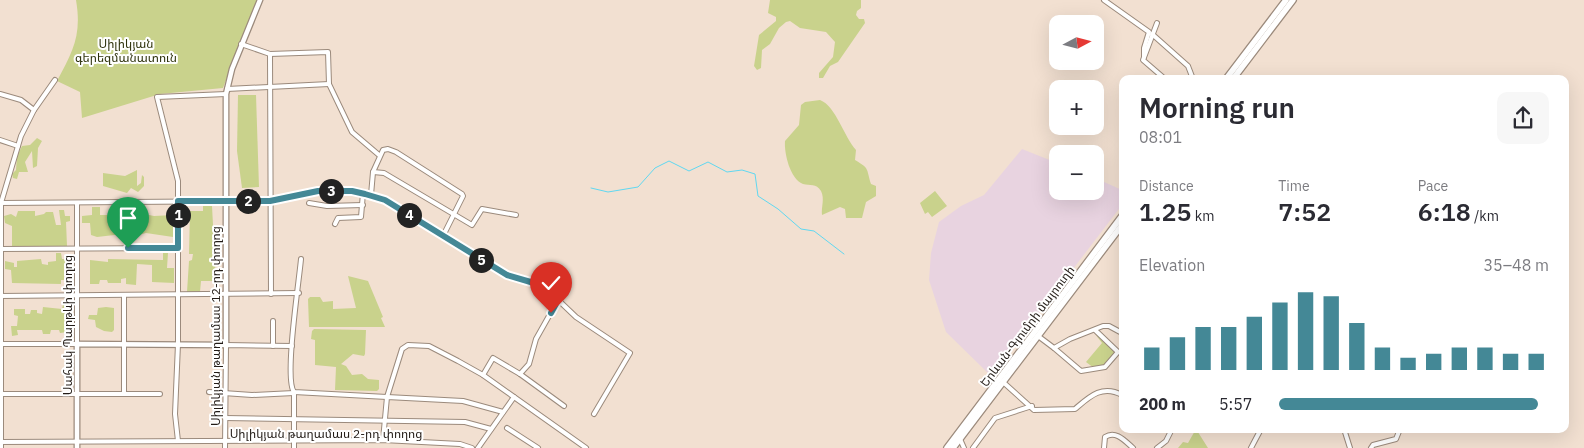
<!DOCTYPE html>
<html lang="en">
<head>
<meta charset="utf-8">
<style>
  body { margin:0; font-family:"IBM Plex Sans","Noto Sans Armenian",sans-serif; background:#f7f7f7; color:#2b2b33; height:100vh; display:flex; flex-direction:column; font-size:19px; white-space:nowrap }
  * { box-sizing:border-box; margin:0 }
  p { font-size:16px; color:#7c7c81 }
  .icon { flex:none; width:28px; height:28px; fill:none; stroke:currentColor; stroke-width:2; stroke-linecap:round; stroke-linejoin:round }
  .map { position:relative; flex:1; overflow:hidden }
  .sheet { position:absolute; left:1119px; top:75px; width:450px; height:358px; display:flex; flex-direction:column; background:#fff; border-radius:10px; box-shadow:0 5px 20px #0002 }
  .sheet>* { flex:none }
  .needle { width:32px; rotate:83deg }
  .controls { position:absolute; left:1049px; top:15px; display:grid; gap:10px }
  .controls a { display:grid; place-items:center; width:55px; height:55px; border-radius:10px; background:#fff; box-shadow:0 5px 20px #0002; font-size:25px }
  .pin { position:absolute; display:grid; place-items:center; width:42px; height:42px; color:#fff; margin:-51px -21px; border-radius:50% 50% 50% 0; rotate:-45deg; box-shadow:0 0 5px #0007 }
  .pin .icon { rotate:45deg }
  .km { position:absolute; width:25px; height:25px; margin:-12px; border-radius:50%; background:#222; color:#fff; font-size:14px; line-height:25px; text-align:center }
  .round { display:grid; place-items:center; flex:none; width:52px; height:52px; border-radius:10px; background:#f7f7f7 }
  .overview { display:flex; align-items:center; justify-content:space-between; height:85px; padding:0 20px }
  h1 { font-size:28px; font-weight:600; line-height:38px }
  .stats { display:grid; grid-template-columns:repeat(3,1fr); gap:8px; height:85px; padding:5px 20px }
  .stats div { display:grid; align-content:center }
  .stats b { font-size:25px; font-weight:600 }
  .stats small { font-size:14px; font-weight:400 }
  .stats p { font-size:14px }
  .chart { height:140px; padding:10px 20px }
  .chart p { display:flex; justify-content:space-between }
  .chart svg { width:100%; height:90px; margin-top:5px; stroke:#448896; stroke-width:6 }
  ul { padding:0 20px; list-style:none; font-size:16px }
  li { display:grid; grid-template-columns:80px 60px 1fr; align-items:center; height:38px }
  li i { height:12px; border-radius:6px; background:#448896 }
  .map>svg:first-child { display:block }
</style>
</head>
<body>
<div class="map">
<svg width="1584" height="448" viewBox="0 0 1584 448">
  <rect width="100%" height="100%" fill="#f2e0d1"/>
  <path fill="#e8d3e0" d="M1022 149 1057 163 1058 191H1095V178L1122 190V205L991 376 946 332 929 280 931 253 939 222 961 206 984 195Z"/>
  <g fill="#c9d28c">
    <path d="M76 0H257L223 88 160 94 82 118 80 92 57 81C73 51 82 35 76 0Z"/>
    <path d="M770 0H861V8L857 11 856 15 859 19H864L865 23 838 62 830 66 823 78H819V73L833 57 835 42 826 32 800 28 790 21 786 22 779 28 770 44 762 50 761 68 757 70 754 66 759 35 776 21V17L768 13Z"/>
    <path d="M238 95H256L259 187 242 188 237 151Z"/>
    <path d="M820 100C836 106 844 137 856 150L855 160C870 169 866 168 871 184L876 186V196L866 202 862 218H846L845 209 840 207 822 215C821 207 825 199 821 191 816 183 810 186 803 184 790 179 784 153 785 141L799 125 801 105 805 102Z"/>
    <path d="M37 138 42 141 38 148 37 166 33 168 32 151 25 162 28 172H19L17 179 13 178 12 174 16 170 17 156 22 146 30 145Z"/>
    <path d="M137 170V186L141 183 142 175 144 177V186L138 192 131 188 127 193 103 186V173L125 176Z"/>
    <path d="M935 191 947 206 932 217 928 212 925 214 920 203Z"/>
    <path d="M203 206H212L216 281H201L200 292H187L189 261 192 260 193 254H189L190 211H203Z"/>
    <path d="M92 207H100V215H113V210L123 211V217L134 218 139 213 154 216 174 215 173 237 146 233 135 236 125 231 123 234 97 237 91 235 90 223H82V216L92 215Z"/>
    <path d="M59 210H64L65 216H70V221L66 222 67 246 12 247V226L5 223 4 216 11 214 16 217 18 211H35V216L44 214 46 212H53L56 225H61Z"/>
    <path d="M56 253H61L62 259H67L68 264H64V280H61V284L12 283 11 270 5 269V261L14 263V267H17V261L41 259 42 264 48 265V262L56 261Z"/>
    <path d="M163 253H168L167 268H174V283L152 282V265L137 264 136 285 126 284V278L121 279V283H108L107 280H100L99 284H90V260L108 262V259L163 260Z"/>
    <path d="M348 276 368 281 383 317 381 318 385 327H309L308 299 310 297H320L323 302 333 301V309L356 308Z"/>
    <path d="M63 304H72V310L66 312V317L71 316V320L67 321 68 332 60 333 59 330H51L50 334H43L42 330H17L18 335 12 336 11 326H17L18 316 14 315V309H25V314H30L31 310H37V313L42 314 43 307 62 309Z"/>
    <path d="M106 307 114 308V330L112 332 104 331 96 327 95 320 88 319 89 315H97L98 308Z"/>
    <path d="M314 329 366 330 365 354 364 356 353 354 341 364 346 366 352 375 362 374 368 379 379 380V389L377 391 335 390 336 367 315 365V340L311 339 312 331Z"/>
    <path d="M1095 334 1116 352 1103 367 1094 368 1086 362 1102 343Z"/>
    <path d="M1196 429 1208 448H1178L1183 442 1188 443Z"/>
  </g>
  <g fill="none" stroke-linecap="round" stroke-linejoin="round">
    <path stroke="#60d8f1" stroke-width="1" d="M591 188 608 192 638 187 655 168 669 161 689 171 708 162 727 172 742 170 755 174 758 196 778 209 801 229 814 231 844 254"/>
    <g stroke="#9b8a7c" stroke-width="6">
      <g id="minor">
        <path d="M1104 0 1149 32 1144 48V57"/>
        <path d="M1157 23 1143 60 1165 79"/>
        <path d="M1152 34 1188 66 1193 79"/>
        <path d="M241 44 270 54 328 52 329 84 352 132 379 155"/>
        <path d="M270 54 271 294"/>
        <path d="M227 89 329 84"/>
        <path d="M0 94 21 100 34 110"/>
        <path d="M0 140 18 146"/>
        <path d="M373 172 384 173 472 225 482 209 516 215"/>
        <path d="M371 195 373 172 383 150 388 149 396 152 462 194 463 196 443 236"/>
        <path d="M0 203 270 201 318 191 335 190 365 194 385 201 507 275 533 283 554 296 576 317 630 353 594 414"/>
        <path d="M309 203 327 206 363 205"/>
        <path d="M335 224 338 218 361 217 363 193"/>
        <path d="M0 249 178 248"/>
        <path d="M301 259C299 282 284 379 294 392L387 397 402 349 408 345 429 346 458 361 483 375 586 448"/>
        <path d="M124 295V394"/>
        <path d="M0 296 299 293"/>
        <path d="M1038 336 1054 348 1070 339 1103 326H1109L1122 333"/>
        <path d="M0 344H77V203"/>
        <path d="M273 346V321"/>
        <path d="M1054 348 1081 371 1105 367 1118 352 1095 330"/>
        <path d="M520 374 529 364 536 339 558 300"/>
        <path d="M483 375 493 358 520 374 564 406"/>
        <path d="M1003 382 1034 410 1075 409C1089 397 1102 384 1122 395"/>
        <path d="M209 392 252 395 294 393"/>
        <path d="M294 392V448"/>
        <path d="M0 394H160"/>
        <path d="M225 418 465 422 491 429"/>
        <path d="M507 428 538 448"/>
        <path d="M1344 429 1350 448"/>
        <path d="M960 439 964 448"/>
        <path d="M383 440 387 397 463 401 503 412"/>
        <path d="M178 441 175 414 178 344V181L157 97 226 94"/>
        <path d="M0 442 383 440 460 444 472 448"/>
        <path d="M1 448V203L21 136 34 110 55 80"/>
        <path d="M225 448 226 345 292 346"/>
        <path d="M478 448 514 397"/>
        <path d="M973 448 995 418 1032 406"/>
        <path d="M1104 448 1105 437C1116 430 1125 441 1133 448"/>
        <path d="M1157 448 1166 441 1172 429"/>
        <path d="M1251 448 1261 429"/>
        <path d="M1371 448 1373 445 1396 439 1400 429"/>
      </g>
    </g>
    <g stroke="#9b8a7c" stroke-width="7">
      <path id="major" d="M77 448V344L226 345V94L232 69 260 0"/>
    </g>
    <g stroke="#9b8a7c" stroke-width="8">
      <g id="highway">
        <path d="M1226 79 1286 0"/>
        <path d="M1233 79 1293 0"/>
        <path d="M947 448 1122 216"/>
        <path d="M953 448 1122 225"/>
      </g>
    </g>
    <use href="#minor" stroke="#fff" stroke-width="4"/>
    <use href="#major" stroke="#fff" stroke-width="4.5"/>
    <use href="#highway" stroke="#fff" stroke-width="5.5"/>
  </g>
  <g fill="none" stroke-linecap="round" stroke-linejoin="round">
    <g stroke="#fff" stroke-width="10">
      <path id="route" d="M128 248H178V201H270L318 191H352L365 194 385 200 507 275 534 283 558 300 551 313"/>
    </g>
    <use href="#route" stroke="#448896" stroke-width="6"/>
  </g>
  <g text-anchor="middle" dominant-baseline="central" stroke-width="4" stroke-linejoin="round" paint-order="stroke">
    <g font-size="12" fill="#2f330d" stroke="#fff">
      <text x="126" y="43">Սիլիկյան<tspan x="126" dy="14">գերեզմանատուն</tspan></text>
    </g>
    <g font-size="12" fill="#231c17" stroke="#fff">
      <text transform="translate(67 325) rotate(-90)">Սահակ Պարթևի փողոց</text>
      <text transform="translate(215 326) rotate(-90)">Սիլիկյան թաղամաս 12-րդ փողոց</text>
      <text transform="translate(1027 326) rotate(-53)">Երևան-Գյումրի մայրուղի</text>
      <text x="326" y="433">Սիլիկյան թաղամաս 2-րդ փողոց</text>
    </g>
  </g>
</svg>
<div class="controls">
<a><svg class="needle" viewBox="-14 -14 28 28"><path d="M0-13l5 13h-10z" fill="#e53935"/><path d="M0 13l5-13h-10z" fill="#7c7c81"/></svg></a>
<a>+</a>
<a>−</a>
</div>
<div class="pin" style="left:128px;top:248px;background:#1e9e55"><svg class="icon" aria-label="arrive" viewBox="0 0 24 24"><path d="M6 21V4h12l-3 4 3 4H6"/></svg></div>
<div class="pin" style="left:551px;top:313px;background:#d93025"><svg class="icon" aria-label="check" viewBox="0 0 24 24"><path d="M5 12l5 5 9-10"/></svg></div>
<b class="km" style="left:178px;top:215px">1</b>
<b class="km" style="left:248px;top:201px">2</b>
<b class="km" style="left:331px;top:191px">3</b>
<b class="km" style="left:409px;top:215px">4</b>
<b class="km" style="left:481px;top:260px">5</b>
<section class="sheet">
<div class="overview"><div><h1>Morning run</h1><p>08:01</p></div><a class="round"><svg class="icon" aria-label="share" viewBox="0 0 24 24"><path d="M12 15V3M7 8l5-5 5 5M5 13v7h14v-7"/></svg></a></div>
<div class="stats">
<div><p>Distance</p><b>1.25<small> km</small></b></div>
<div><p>Time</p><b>7:52</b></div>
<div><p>Pace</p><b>6:18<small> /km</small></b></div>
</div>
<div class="chart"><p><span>Elevation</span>35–48 m</p>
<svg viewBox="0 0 160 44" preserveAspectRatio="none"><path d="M5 44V33M15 44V28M25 44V23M35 44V23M45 44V18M55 44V11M65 44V6M75 44V8M85 44V21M95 44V33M105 44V38M115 44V36M125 44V33M135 44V33M145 44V36M155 44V36"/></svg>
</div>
<ul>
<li><b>200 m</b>5:57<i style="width:96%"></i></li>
</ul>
</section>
</div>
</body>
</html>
